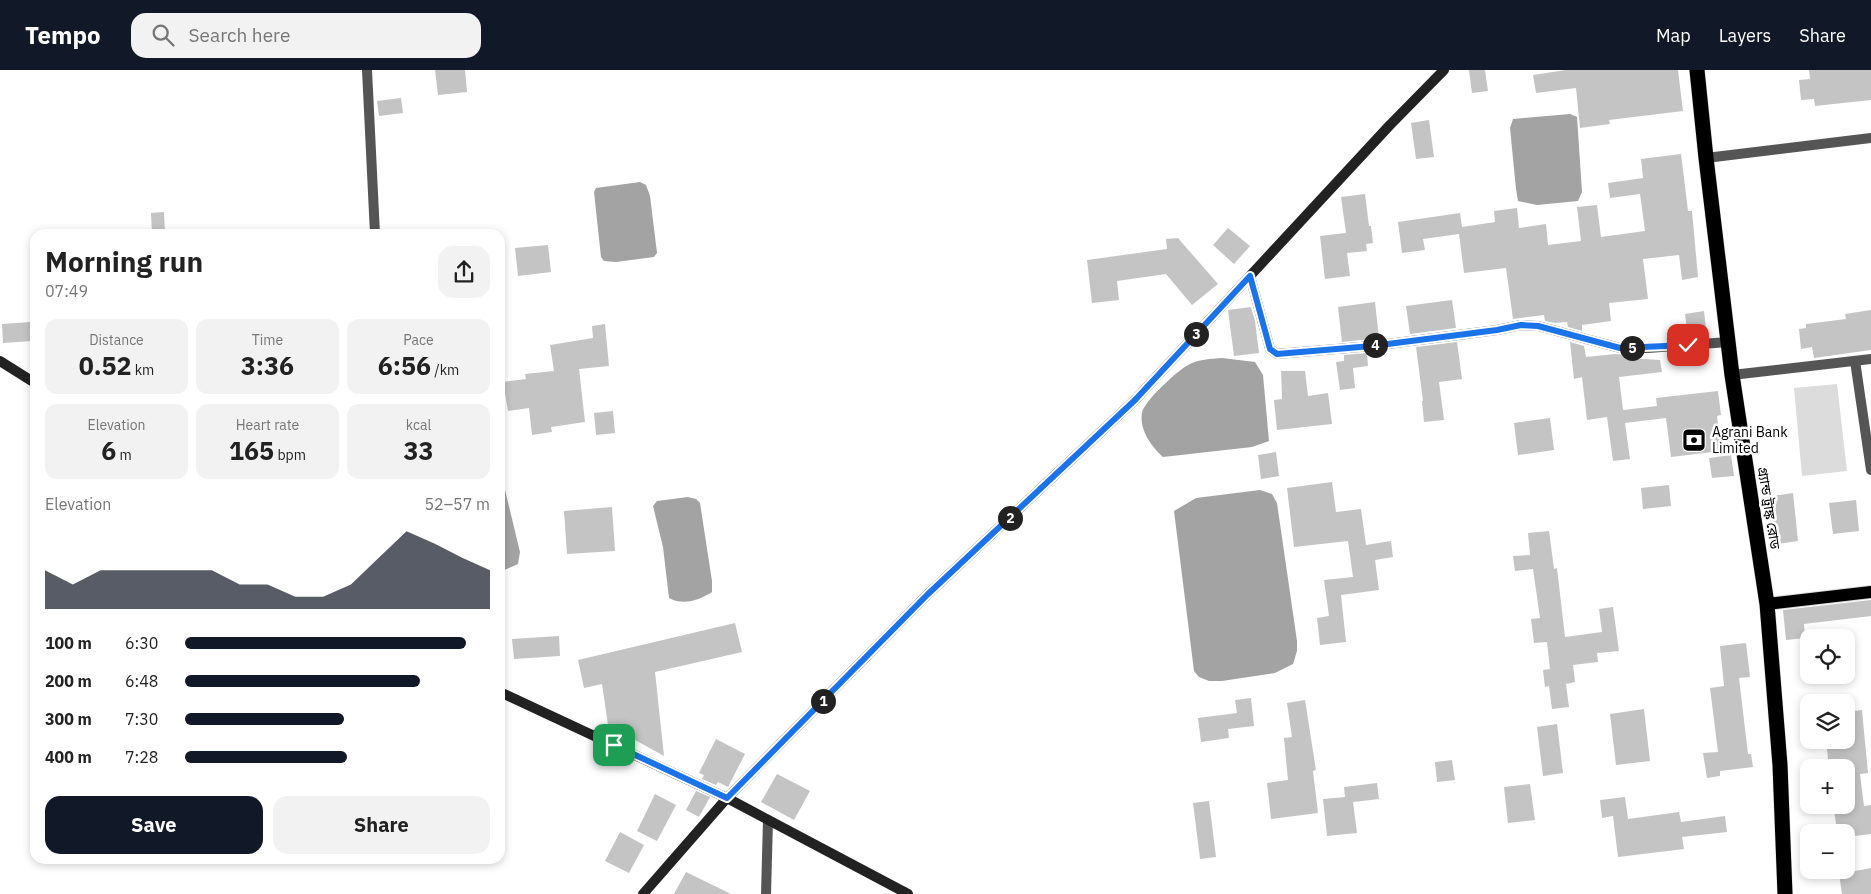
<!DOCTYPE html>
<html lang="en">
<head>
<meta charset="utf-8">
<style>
  body { margin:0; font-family:"IBM Plex Sans","Noto Sans Bengali",sans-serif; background:#f2f2f2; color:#222; height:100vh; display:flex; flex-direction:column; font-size:19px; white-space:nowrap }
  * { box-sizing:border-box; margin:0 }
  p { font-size:16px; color:#767676 }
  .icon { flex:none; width:28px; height:28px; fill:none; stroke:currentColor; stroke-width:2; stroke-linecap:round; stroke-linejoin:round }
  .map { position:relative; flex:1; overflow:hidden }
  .details { position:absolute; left:30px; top:159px; width:475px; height:635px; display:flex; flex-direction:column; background:#fff; border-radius:15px; box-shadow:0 2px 8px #0003 }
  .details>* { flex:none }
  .controls { position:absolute; left:1800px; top:559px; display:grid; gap:10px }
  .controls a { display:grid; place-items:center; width:55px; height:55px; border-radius:10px; background:#fff; box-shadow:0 2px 8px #0003; font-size:25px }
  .pin { position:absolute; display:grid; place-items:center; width:42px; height:42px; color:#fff; margin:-21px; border-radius:10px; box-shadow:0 2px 8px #0006 }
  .km { position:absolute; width:25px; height:25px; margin:-12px; border-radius:50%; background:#222; color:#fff; font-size:14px; line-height:25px; text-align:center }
  .round { display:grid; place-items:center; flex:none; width:52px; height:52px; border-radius:15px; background:#f2f2f2 }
  .head { display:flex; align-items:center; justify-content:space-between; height:85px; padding:0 15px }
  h1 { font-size:28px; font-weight:800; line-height:38px }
  .metrics { display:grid; grid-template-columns:repeat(3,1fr); gap:8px; height:85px; padding:5px 15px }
  .metrics div { display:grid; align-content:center; border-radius:12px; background:#f2f2f2; text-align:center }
  .metrics b { font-size:25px; font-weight:800 }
  .metrics small { font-size:14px; font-weight:400 }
  .metrics p { font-size:14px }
  .chart { height:140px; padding:10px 15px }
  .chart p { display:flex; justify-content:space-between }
  .chart svg { width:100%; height:90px; margin-top:5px; fill:#111827; opacity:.7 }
  .action { display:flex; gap:10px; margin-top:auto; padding:10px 15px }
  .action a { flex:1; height:58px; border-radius:15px; background:#111827; color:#fff; font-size:20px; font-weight:800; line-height:58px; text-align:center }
  .action a+a { background:#f2f2f2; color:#222 }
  ul { padding:0 15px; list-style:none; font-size:16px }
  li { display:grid; grid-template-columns:80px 60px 1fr; align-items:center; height:38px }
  li i { height:12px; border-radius:6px; background:#111827 }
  header { display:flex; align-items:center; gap:30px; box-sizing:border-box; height:70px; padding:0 25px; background:#111827; color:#fff }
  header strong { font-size:24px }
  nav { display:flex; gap:28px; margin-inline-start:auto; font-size:18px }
  .search { width:350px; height:45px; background:#f2f2f2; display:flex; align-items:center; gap:12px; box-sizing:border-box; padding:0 18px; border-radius:15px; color:#767676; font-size:19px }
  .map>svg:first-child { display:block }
</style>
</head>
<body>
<header>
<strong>Tempo</strong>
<div class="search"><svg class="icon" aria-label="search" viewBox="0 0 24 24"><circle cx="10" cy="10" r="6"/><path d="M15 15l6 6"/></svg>Search here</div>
<nav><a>Map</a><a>Layers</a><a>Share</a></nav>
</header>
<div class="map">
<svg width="1871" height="824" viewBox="0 0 1871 824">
  <rect width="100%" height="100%" fill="#fff"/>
  <path fill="#dcdcdc" d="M1837 314 1847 401 1802 406 1794 318Z"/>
  <g fill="#a3a3a3">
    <path d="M1570 44 1577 47 1582 122 1578 131 1537 135 1518 131 1516 119 1510 58 1513 49Z"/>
    <path d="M640 112 646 115 650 126 657 183 654 187 616 192 604 191 601 187 594 122 596 118Z"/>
    <path d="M1222 288 1255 292 1263 305 1269 371 1252 377 1163 387C1152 377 1139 360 1142 343 1144 331 1177 301 1188 295 1198 289 1211 289 1222 288Z"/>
    <path d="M500 399 520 482 518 494 500 502Z"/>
    <path d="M1260 420 1272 424 1277 433 1297 571V581L1293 594 1275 603 1222 611H1209L1199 607 1194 601 1174 441 1196 428Z"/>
    <path d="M688 427 696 429 700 433 712 511V522C699 530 684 536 669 528L663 477 653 436 657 431Z"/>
  </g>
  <g fill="#c4c4c4">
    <path d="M435 0H465L467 22 438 25Z"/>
    <path d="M1469 0H1485L1488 21 1472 23Z"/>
    <path d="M1566 0H1678L1683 41 1609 50 1610 54 1580 58 1576 18 1536 23 1533 5Z"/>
    <path d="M1809 0H1871V30L1815 36 1814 29 1801 30 1799 10 1810 9Z"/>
    <path d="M401 28 403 43 379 46 377 31Z"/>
    <path d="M1429 50 1434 87 1416 89 1411 53Z"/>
    <path d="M1681 84 1688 141H1692L1698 207 1682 210 1679 185 1643 189 1648 229 1609 233 1611 251 1582 255V261L1568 257 1567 252 1555 253 1545 251 1544 245 1513 249 1506 198 1464 203 1459 164 1423 169 1425 180 1402 183 1398 152 1460 143 1462 157 1495 152 1494 141 1517 138 1519 158 1546 154 1548 175 1581 171 1577 137 1597 135 1601 167 1645 161 1640 124 1610 128 1608 113 1643 108 1641 89Z"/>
    <path d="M1365 124 1369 156H1371L1373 173 1366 174 1367 181 1347 183 1350 206 1325 209 1320 166 1346 163 1341 127Z"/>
    <path d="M164 142 165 164H152L151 143Z"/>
    <path d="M1228 158 1250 176 1234 194 1213 175Z"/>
    <path d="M1178 168 1218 214 1192 235 1166 204 1117 211 1119 230 1092 233 1087 190 1167 179 1166 169Z"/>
    <path d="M548 175 551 202 518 206 515 178Z"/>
    <path d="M1452 230 1456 258 1410 264 1406 236Z"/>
    <path d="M1375 232 1379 268 1342 272 1338 237Z"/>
    <path d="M1251 237 1255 251 1259 283 1234 286 1228 240Z"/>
    <path d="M1871 240V280L1814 288 1812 277 1801 279 1799 259 1806 258V254L1846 249 1845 244Z"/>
    <path d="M1704 241 1707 267 1688 268 1685 244Z"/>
    <path d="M30 252 32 271 3 273 2 254Z"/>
    <path d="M605 254 609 296 579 299 585 352 551 357 552 362 532 365 529 338 508 341 503 312 526 309 525 304 554 301 550 275 593 268 592 256Z"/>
    <path d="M1457 272 1462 309 1439 312 1444 350 1424 352 1422 331H1423L1416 277Z"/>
    <path d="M1570 272 1584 276 1586 287 1615 284 1627 285V288L1660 290 1662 302 1619 307 1623 340 1657 336 1656 328 1718 321 1721 345 1717 346 1721 381 1671 387 1666 348 1625 353 1630 389 1613 391 1607 347 1587 350 1582 307 1574 309Z"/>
    <path d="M1704 281 1705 293 1691 294 1689 282Z"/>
    <path d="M1367 283 1368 296 1353 298 1355 318 1340 320 1336 292 1344 291V285Z"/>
    <path d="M1281 301H1305L1308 326 1328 323 1332 354 1277 360 1274 330 1282 329Z"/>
    <path d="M613 341 615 363 596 365 594 343Z"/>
    <path d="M1550 348 1554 380 1518 385 1514 353Z"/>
    <path d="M1276 382 1279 406 1261 409 1258 385Z"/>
    <path d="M1731 385 1734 406 1712 408 1709 388Z"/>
    <path d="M1332 412 1336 442 1361 439 1366 475 1391 471 1393 487 1375 490 1379 520 1341 525 1346 572 1320 575 1317 548 1329 546 1324 510 1353 507 1348 471 1294 477 1287 418Z"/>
    <path d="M1669 415 1671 436 1643 439 1641 418Z"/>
    <path d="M1793 423 1798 471 1771 475 1765 427Z"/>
    <path d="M1856 430 1859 461 1833 464 1829 433Z"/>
    <path d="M612 437 615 481 567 484 564 441Z"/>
    <path d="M1549 461 1554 499 1557 498 1565 567 1602 562 1599 539 1613 537 1619 581 1597 583 1598 592 1573 595 1575 612 1566 614 1569 637 1552 639 1549 616 1545 617 1543 600 1550 599 1547 572 1534 573 1531 549 1540 548 1533 499 1515 501 1513 486 1530 485 1528 463Z"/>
    <path d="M1871 530V546L1804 554 1805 568 1786 570 1783 540Z"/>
    <path d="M735 553 742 582 655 602 664 686 608 655 602 614 584 618 578 590Z"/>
    <path d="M559 566 560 586 514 589 512 569Z"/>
    <path d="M1746 573 1750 607 1739 608 1748 684H1751L1753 697 1720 701V706L1707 708 1703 683 1718 682 1710 618 1724 616 1720 576Z"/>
    <path d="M1251 628 1254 656 1228 659 1229 668 1201 672 1198 648 1237 643 1235 630Z"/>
    <path d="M1305 630 1316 700 1313 701 1318 743 1271 749 1267 713 1288 710 1284 668 1292 667 1287 633Z"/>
    <path d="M1644 639 1650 691 1616 695 1610 644Z"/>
    <path d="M1862 640 1868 703 1860 704 1864 736 1871 735V764L1846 767V762H1837L1834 739V735H1846V698H1829L1826 670H1846V642Z"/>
    <path d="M1557 654 1563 703 1543 706 1537 657Z"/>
    <path d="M716 669 745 684 728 717 718 712 716 715 702 709 704 705 699 703Z"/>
    <path d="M1452 690 1455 710 1437 712 1435 692Z"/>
    <path d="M777 704 810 721 794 750 761 732Z"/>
    <path d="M1377 713 1379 729 1353 732 1357 763 1327 766 1323 729 1345 727 1344 717Z"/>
    <path d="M1530 714 1535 750 1508 753 1504 717Z"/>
    <path d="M696 721 710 727 699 747 686 740Z"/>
    <path d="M655 724 676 735 657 771 637 761Z"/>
    <path d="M1625 727 1628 749 1679 742 1681 752 1725 746 1727 762 1682 767 1684 779 1618 787 1613 746 1602 748 1600 730Z"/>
    <path d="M1209 731 1216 787 1200 789 1193 733Z"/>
    <path d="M620 762 644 775 629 803 605 791Z"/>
    <path d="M1871 798V824H1842L1839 804Z"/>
    <path d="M686 802 731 824H674Z"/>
  </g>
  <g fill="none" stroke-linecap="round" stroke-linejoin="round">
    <g stroke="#dbdbdb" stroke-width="14">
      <path id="primary" d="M1767 534 1871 522"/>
    </g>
    <g stroke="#dbdbdb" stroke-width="16">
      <path id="highway" d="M1697 0 1706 88 1732 305 1767 534 1780 695 1785 824"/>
    </g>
    <g stroke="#555" stroke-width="10">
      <path d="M367 0 375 164"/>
      <path d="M1706 88 1871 68"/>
      <path d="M1250 206 1270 279 1277 284 1372 276 1497 260 1521 255 1538 256 1620 278H1648L1728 272"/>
      <path d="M1855 291 1871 400"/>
      <path d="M1732 305 1871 289"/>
      <path d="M766 824 768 750"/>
    </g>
    <g stroke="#222" stroke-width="10">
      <path d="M0 291 35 313"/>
      <path d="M500 622 727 728 908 824"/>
      <path d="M643 824 727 728 927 525 1135 330 1389 56 1444 0"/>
    </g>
    <use href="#primary" stroke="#000" stroke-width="12"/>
    <use href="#highway" stroke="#000" stroke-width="15"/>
  </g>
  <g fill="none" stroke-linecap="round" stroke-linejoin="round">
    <g stroke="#fff" stroke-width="10">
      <path id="route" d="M614 675 727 728 927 525 1135 330 1250 206 1270 279 1277 284 1372 276 1497 260 1521 255 1538 256 1620 278 1688 275"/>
    </g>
    <use href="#route" stroke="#1a73e8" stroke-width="6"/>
  </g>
  <defs>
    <g id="bank-square" transform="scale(1.25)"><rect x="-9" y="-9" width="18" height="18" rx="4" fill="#000" stroke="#fff"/><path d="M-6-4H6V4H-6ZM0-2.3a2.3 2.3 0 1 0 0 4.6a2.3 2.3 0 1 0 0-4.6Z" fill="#fff"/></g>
  </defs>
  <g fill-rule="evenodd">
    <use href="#bank-square" x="1694" y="370"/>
  </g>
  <g text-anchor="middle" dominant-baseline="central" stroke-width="5" stroke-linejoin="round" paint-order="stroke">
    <g font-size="14" fill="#000" stroke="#fff" text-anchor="start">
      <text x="1712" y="362">Agrani Bank<tspan x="1712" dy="16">Limited</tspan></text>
    </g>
    <g font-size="14" fill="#000" stroke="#fff">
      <text transform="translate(1769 438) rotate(81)">গ্র্যান্ড ট্রাঙ্ক রোড</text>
    </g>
  </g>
</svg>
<div class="controls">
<a><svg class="icon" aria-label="locate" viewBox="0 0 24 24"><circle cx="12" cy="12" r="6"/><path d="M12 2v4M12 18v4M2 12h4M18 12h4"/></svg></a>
<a><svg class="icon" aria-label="layers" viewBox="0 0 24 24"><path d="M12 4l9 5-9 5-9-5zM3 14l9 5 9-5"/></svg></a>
<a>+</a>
<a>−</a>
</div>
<div class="pin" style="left:614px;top:675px;background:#1e9e55"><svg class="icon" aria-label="arrive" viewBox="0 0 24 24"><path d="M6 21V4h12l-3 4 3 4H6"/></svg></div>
<div class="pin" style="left:1688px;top:275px;background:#d93025"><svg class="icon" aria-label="check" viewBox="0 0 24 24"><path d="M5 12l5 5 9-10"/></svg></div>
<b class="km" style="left:823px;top:631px">1</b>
<b class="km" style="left:1010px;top:448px">2</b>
<b class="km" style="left:1196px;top:264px">3</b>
<b class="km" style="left:1375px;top:275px">4</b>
<b class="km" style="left:1632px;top:278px">5</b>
<section class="details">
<div class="head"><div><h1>Morning run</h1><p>07:49</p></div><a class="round"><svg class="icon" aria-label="share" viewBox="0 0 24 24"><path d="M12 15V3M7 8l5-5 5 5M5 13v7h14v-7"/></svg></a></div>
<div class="metrics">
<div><p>Distance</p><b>0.52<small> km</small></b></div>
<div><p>Time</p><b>3:36</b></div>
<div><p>Pace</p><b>6:56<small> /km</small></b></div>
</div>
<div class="metrics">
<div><p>Elevation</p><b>6<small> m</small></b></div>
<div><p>Heart rate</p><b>165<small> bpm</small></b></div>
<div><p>kcal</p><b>33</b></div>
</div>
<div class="chart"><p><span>Elevation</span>52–57 m</p>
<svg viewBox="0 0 160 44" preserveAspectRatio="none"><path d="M0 44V25L10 32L20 25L30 25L40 25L50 25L60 25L70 32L80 32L90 38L100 38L110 32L120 19L130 6L140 12L150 19L160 25V44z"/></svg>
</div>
<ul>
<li><b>100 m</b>6:30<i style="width:92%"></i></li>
<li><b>200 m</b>6:48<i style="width:77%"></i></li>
<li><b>300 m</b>7:30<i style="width:52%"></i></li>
<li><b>400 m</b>7:28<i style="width:53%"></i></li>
</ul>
<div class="action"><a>Save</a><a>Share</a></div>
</section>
</div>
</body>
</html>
